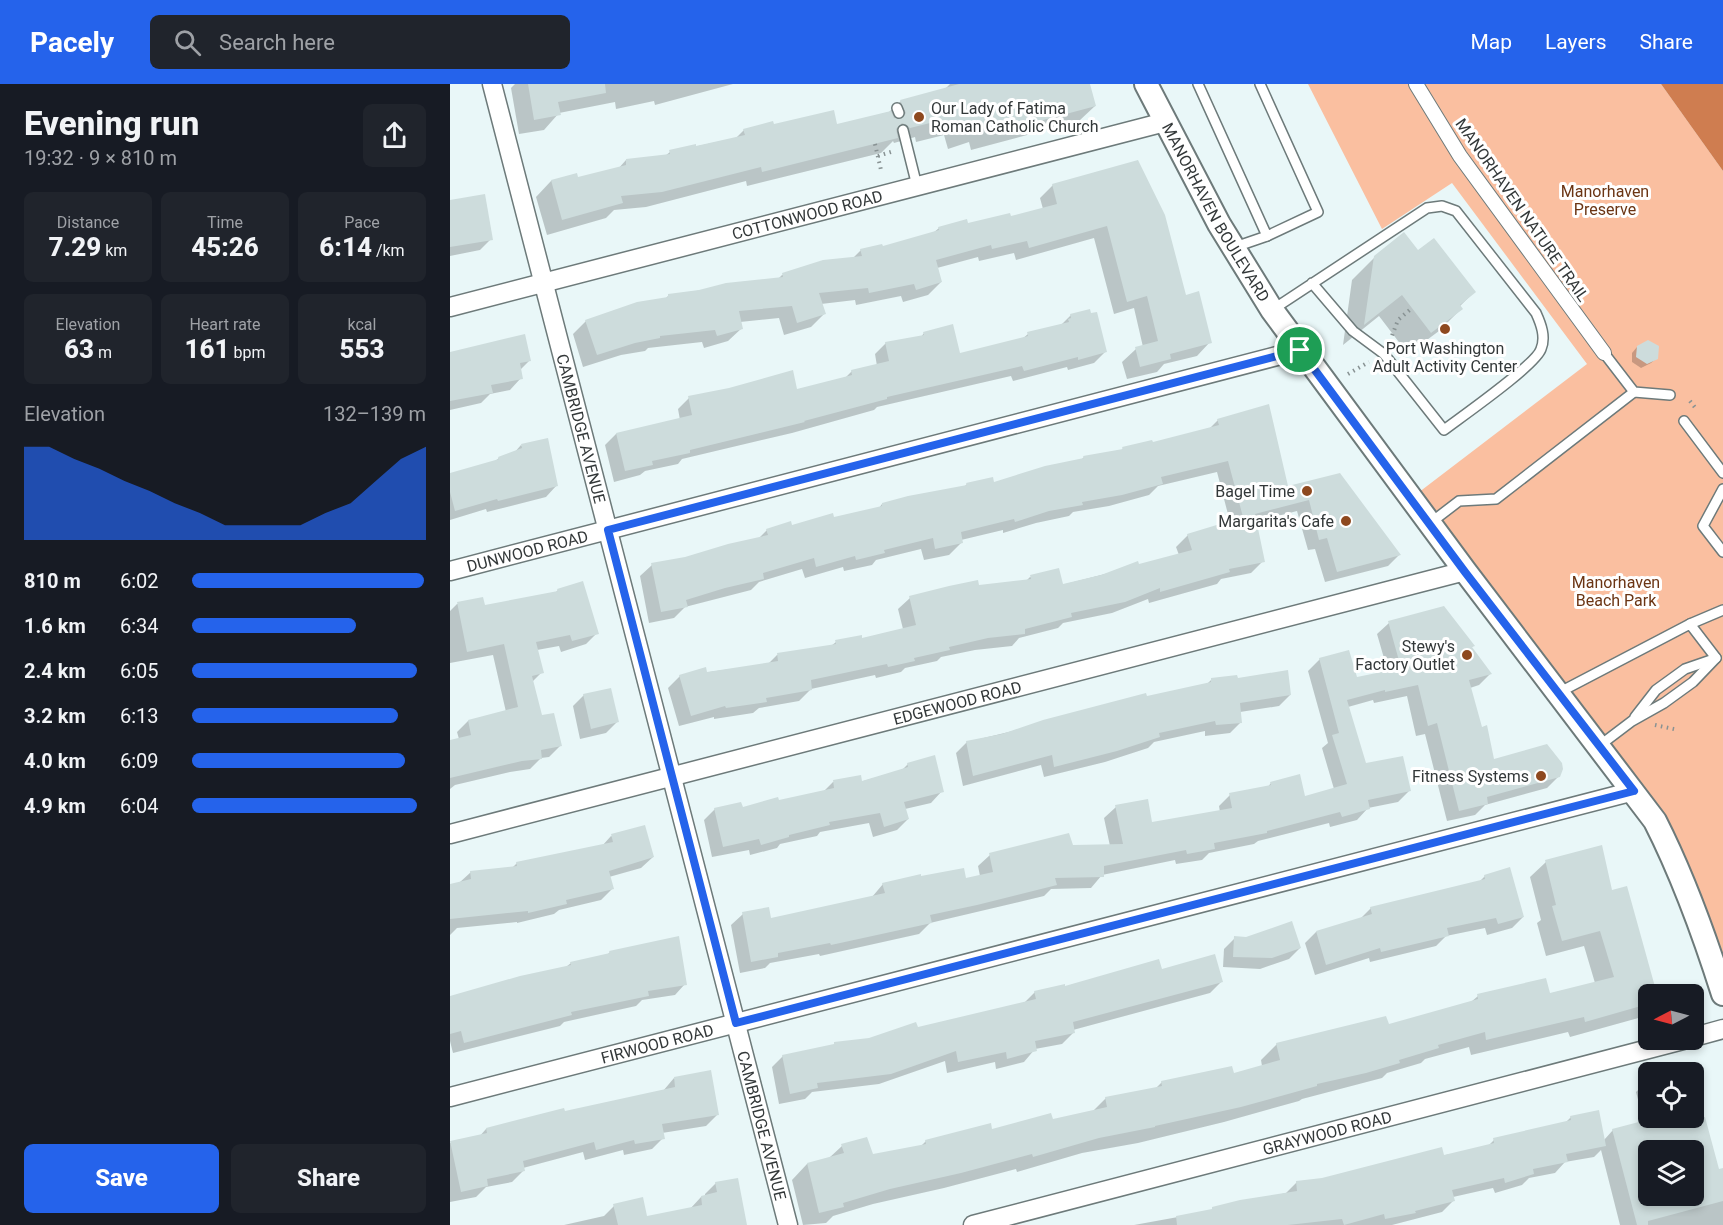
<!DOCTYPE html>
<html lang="en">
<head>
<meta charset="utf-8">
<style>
  body { margin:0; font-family:Roboto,sans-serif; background:#20242c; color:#f1f3f6; height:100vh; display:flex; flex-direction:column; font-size:22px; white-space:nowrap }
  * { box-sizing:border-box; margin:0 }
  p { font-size:20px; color:#9ea1a6 }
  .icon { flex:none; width:33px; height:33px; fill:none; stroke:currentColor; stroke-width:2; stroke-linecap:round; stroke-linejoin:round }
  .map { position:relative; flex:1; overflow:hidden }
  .side { display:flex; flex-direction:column; background:#171b24; width:450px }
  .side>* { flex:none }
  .needle { width:39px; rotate:264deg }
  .fabs { position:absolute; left:1188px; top:900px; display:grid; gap:12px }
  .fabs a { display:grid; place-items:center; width:66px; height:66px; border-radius:9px; background:#171b24; box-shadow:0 3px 9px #0003; font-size:30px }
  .pin { position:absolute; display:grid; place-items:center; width:51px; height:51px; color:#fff; margin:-26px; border:3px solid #fff; border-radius:50%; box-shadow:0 2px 6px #0007 }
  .round { display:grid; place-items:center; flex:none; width:63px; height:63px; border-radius:9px; background:#20242c }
  .head { display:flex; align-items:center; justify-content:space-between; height:102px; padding:0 24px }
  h1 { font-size:33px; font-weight:800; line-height:45px }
  .figures { display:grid; grid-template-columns:repeat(3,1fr); gap:9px; height:102px; padding:6px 24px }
  .figures div { display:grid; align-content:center; border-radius:9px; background:#20242c; text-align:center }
  .figures b { font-size:26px; font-weight:800 }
  .figures small { font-size:16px; font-weight:400 }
  .figures p { font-size:16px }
  .chart { height:168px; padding:12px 24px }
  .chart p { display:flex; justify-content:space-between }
  .chart svg { width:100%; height:108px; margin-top:6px; fill:#2563eb; opacity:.7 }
  .button { display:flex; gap:12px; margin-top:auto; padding:12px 24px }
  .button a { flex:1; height:69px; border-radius:9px; background:#2563eb; color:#fff; font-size:24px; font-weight:800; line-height:69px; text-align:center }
  .button a+a { background:#20242c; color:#f1f3f6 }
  ul { padding:0 24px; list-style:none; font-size:20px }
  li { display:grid; grid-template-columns:96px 72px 1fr; align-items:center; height:45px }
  li i { height:15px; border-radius:8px; background:#2563eb }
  header { display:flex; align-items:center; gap:36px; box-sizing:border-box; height:84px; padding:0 30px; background:#2563eb; color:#fff }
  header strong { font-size:28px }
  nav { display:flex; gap:33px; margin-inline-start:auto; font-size:21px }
  .search { width:420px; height:54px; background:#20242c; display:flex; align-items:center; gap:15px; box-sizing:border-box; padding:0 21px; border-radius:9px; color:#9ea1a6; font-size:22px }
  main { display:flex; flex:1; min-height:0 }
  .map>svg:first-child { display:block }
</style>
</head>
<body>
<header>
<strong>Pacely</strong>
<div class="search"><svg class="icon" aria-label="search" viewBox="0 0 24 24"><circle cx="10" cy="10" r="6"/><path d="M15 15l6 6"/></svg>Search here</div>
<nav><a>Map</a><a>Layers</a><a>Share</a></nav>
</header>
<main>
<section class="side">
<div class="head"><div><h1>Evening run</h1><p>19:32 · 9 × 810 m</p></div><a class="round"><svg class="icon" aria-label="share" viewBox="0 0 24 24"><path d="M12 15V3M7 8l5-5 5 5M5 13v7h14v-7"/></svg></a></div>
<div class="figures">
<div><p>Distance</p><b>7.29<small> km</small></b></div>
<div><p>Time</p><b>45:26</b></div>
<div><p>Pace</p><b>6:14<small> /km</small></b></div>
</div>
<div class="figures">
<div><p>Elevation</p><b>63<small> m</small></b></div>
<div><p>Heart rate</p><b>161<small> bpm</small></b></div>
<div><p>kcal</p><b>553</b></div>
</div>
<div class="chart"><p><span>Elevation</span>132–139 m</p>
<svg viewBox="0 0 160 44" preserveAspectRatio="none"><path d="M0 44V6L10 6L20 11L30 15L40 20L50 24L60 29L70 33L80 38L90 38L100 38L110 38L120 33L130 29L140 20L150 11L160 6V44z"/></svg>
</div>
<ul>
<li><b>810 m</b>6:02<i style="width:99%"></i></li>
<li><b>1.6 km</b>6:34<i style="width:70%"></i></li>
<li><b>2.4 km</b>6:05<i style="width:96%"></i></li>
<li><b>3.2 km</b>6:13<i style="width:88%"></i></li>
<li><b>4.0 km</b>6:09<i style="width:91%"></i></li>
<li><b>4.9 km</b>6:04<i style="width:96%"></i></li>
</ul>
<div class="button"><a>Save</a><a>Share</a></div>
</section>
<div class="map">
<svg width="1273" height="1141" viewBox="0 0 1273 1141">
  <rect width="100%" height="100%" fill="#e9f7f8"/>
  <path fill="#fabfa0" d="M858 0H1211L1273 87V910L1223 773 960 415 1137 280 1002 99 932 145Z"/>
  <path fill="#cf7d50" d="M1211 0H1273V87Z"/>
  <g fill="#0003" fill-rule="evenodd">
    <path d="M65 0H283L205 21 204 17 166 25 165 18 109 29 94 46 69 50 61 4Z"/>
    <path d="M500 0H638L645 22 629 37 521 66 519 58 498 65 494 51 466 58 465 53 444 59 443 57 431 69 297 102 296 97 196 123 164 126 156 134 97 151 86 113 101 97 126 90 127 95 168 85 176 76 215 72 220 68 286 54 294 46 323 42H386L439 28 451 17 495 5Z"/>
    <path d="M687 78 735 213 760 258 747 272 714 280 707 288 677 295 672 278 686 265 693 263 684 224 664 230 644 154 566 176 564 169 529 177 528 173 487 184 491 198 478 211 453 218 451 212 406 221 405 216 371 220 374 230 361 243 334 251 329 234 290 238 292 244 278 257 254 264 252 258 198 264 195 267 171 271 133 283 123 250 136 237 215 215 219 211 328 195 332 191 373 178 402 175 411 166 432 164 483 149 489 144 560 134 593 125 590 114 603 101Z"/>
    <path d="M0 121 41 155 30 166 0 172Z"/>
    <path d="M968 169 1024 208 1009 223 1011 225 989 247 958 270 929 232 893 261 902 196 925 173Z"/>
    <path d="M621 231 655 268 644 279 618 286 617 283 563 297 561 292 427 323 424 326 342 349 232 375 228 380 195 387 190 391 164 398 155 361 166 350 230 336 228 325 239 314 346 306 395 294 402 287 427 282 425 270 436 259 471 253 474 249 509 271 572 255 578 250 610 242Z"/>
    <path d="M1187 263 1207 274 1201 279 1191 284 1182 278V269Z"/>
    <path d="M0 270 79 277 70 286 71 294 60 306 40 310 31 319 0 326Z"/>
    <path d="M768 336 837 404 889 391 949 471 938 482 875 498 865 465 858 466 847 427 805 438 813 477 801 489 771 495 767 500 699 519 698 515 662 529 613 539 608 544 569 554 562 562 525 566 491 573 487 577 455 584 451 588 426 594 425 591 361 605 349 617 309 624 303 629 264 635V633L229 642 218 604 230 592 318 580 327 571 381 562 386 558 411 555 453 545 448 525 460 514 527 502 576 497 580 493 612 501 729 471 726 463 738 451 780 438 767 388 708 402 699 411 659 422 623 428 619 432 586 439 553 449V446L511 456V459L499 471 474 476 471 465 426 476 422 481 394 487 393 483 355 494 352 485 309 498 301 506 235 523 224 534 199 539 190 492 202 481 235 474 308 455 317 446 383 435 429 424 432 420 515 402 517 400H543L631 376 634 373 671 367 673 364 702 360 759 345Z"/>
    <path d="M71 361 107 401 96 413 37 428 36 425 0 436V390L44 378 49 374 64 369Z"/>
    <path d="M108 506 147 549 136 560 111 568 109 562 87 566 92 588 82 598 91 633 110 662 99 673 91 674 80 685 60 688 5 701 0 705V657L9 655 7 648 18 637 56 628 43 571 0 579V527L7 520 33 522 104 510Z"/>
    <path d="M939 539 1023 562 1021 564 1040 590 1029 601 1020 604 1031 645 1043 676 1109 692 1097 704 1035 721 1025 731 997 737 975 650 966 652 957 612 924 619 923 616 898 623 915 681 959 707 948 718 918 724 907 736 880 743 879 739 808 757 804 760 759 769 752 776 726 780 725 776 652 791 641 804 601 805 594 812 480 839 469 850 370 872 369 870 320 879 315 884 290 889 281 841 293 830 320 835 422 813 433 800 515 795 530 792 528 782 540 771 622 763 660 762 654 734 666 723 701 739 770 728 769 722 780 711 817 704 821 699 854 714 884 705 872 664 878 659 858 587 870 575 906 595 938 588 927 550Z"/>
    <path d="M762 595 786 596 840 611 829 622 790 628 791 638 780 649 755 652V647L704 658 698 664 655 678 594 693 591 681 513 702 506 669 517 658 756 601Z"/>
    <path d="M134 611 167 638 156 649 130 655 123 622Z"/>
    <path d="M458 680 492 707 481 719 455 725 458 735 447 746 423 753 419 739 370 748 367 752 330 760 327 764 300 771 299 766 262 773 254 736 265 725H291L373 708 383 698H410L452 686Z"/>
    <path d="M161 752 203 773 191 784 159 793 162 805 151 816 109 826 104 830 67 839V838L7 844 0 851V801L9 799 21 788 62 784 67 779 152 762Z"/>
    <path d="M1096 778 1161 808 1176 804 1206 910H1198V926L1192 933 1120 953 1118 948 1021 971 1019 963 975 975 971 979 937 989 932 994 852 1015 849 1017 774 1038 688 1059 632 1069 567 1088 566 1085 494 1104 423 1120 383 1132 376 1139 353 1141 342 1096 357 1080 379 1074 392 1062 421 1072 470 1063 476 1057 602 1037 642 1028 656 1014 706 1004 712 998 782 991 812 982 811 976 827 960 938 942 1021 918 1028 912 1098 910 1145 899 1134 862 1096 872 1087 839 1091 836 1080 793Z"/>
    <path d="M1035 792 1073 833 1062 844 1037 851 1035 844 996 852 986 862 920 878 919 874 865 891 855 859 866 848 910 835 921 824 1028 799Z"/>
    <path d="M785 854 850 864 839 875 810 885 773 883 774 865Z"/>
    <path d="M160 868 235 900 225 911 192 916 186 922 114 938 110 942 3 969 0 957V913L116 883 121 879 156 872Z"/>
    <path d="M711 886 771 898 760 909 623 946V949L612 960 585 965 574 978 546 985 545 978 497 989 495 977 429 1000 362 1008 355 1015 329 1020 322 983 333 972 419 956 573 920 585 908Z"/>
    <path d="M1239 984 1241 988H1222Z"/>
    <path d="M224 994 267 1031 256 1042 212 1049 213 1054 202 1065 174 1071 173 1066 135 1076 133 1068 73 1084V1087L62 1098 36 1103 26 1113 0 1118V1059L29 1053 36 1045 213 1007Z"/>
    <path d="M1198 996V1034H1244V998L1268 1087 1273 1086V1141H1170L1151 1066 1144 1073 1115 1078 1105 1089 1079 1094 1072 1101 1045 1109 1043 1104 1003 1113V1117L992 1128 942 1141H684L761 1127 836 1109 847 1098 872 1095 1037 1063 1044 1056 1115 1039 1121 1033 1154 1056 1163 1046 1194 1038 1186 1008ZM1198 1066H1244V1112H1198Z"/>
    <path d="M266 1099 296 1141H114L154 1132 164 1122 196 1134 240 1125 251 1113 255 1112V1110Z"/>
  </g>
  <g fill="#cddcdc" fill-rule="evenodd">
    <path d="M78 0H155L156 9 108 18 111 31 84 36Z"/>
    <path d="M509 0H640L646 22 537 51 535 44 513 50 509 36 481 44 480 39 460 44 457 41 452 39 446 45 448 54 312 88 311 83 212 108 171 112 173 119 112 136 101 96 127 89 128 93 176 81V75L220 70 219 66 246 60V62L295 51 293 45 323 37 324 40 384 26 387 40 441 27 444 34 451 35 456 29 450 16Z"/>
    <path d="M688 76 715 131 736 211 749 207 762 259 720 270 721 275 690 283 685 263 708 257 697 212 677 218 657 142 579 164 577 157 542 165 541 161 486 176 492 198 466 206 464 200 419 209 418 204 369 209 376 230 347 239 342 222 289 227 293 245 267 252 265 246 210 252V254L185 259 147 271 135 236 187 218 218 213V210L249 206 276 199 333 193 332 189 373 176 412 172 410 165 432 160 433 162 489 146 488 143 517 135 518 139 560 129 561 132 607 120 602 100Z"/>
    <path d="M35 110 43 156 0 163V116Z"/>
    <path d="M954 148 968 166 984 154 1026 208 1010 221 1013 225 981 249 952 211 914 241 924 172Z"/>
    <path d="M640 225 641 229 647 228 657 268 628 276V273L574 287 572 282 437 313V315L354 337 355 338 240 366V369L202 377 203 381 175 387 166 349 242 331 238 312 279 304 343 286 347 305 402 291 401 286 439 277 435 258 474 251 473 248 503 240 510 269 578 252 577 248 619 238 618 235 621 234 620 230Z"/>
    <path d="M75 250 81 277 70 279 73 295 41 301 43 309 0 317V268Z"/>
    <path d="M1198 256 1209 262 1208 275 1197 280 1186 273 1187 262Z"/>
    <path d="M819 320 838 402 890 389 951 471 887 488 877 454 869 456 859 416 805 430 815 478 779 485 780 488 710 508V504L675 518 621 529 622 533 575 545V550L538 554 499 563 500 566 464 574 465 577 438 583 437 580 361 596 362 606 316 614 317 618 276 624 275 622 241 632 229 591 256 583 257 588 328 577 327 569 386 560 385 556 412 551V554L466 541 459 512 499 502 528 496 529 501 581 495 580 491 609 484 613 500 651 491 688 477 689 480 742 466 737 450 793 433 778 377 711 393 713 400 672 411 632 418 633 421 599 427 565 438 564 435 511 448 513 459 485 465 483 454 434 466 435 469 406 476 405 472 366 483 364 474 313 489 314 495 275 504 236 516 238 523 211 528 201 479 235 473 278 460 318 451 316 445 341 437 342 441 383 429 384 433 432 422V419L458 412 517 401 516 399 543 393 544 398 595 382 634 374 633 372 673 365 672 363 702 356 703 358 769 341 767 335Z"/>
    <path d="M98 354 108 402 48 417 47 415 5 427 0 408V389L49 375 48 373 72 364 71 360Z"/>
    <path d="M133 497 149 550 122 557 120 551 86 558 94 589 82 592 92 631 104 629 112 662 91 666 92 675 72 677 0 694V656L21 651 18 636 68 623 54 560 17 568 7 518 33 513 35 521 108 507 107 505Z"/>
    <path d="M994 522 1025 562 1022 563 1042 590 1019 596 1032 643 1037 641 1044 675 1097 660 1112 679 1113 685 1110 693 1037 713 1038 720 1009 727 987 639 978 642 968 601 935 608V606L897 616 916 679 953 672 961 707 918 716 920 725 892 733 890 728 817 747V749L764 759 765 765 737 770 736 766 654 782V793L605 794 607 801 527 821 480 831 482 839 381 861 380 859 328 869V873L301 878 292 828 319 823 321 834 435 809 432 799 471 790V792L514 784 516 794 543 788 539 769 619 749 623 761 673 760 665 721 698 715 702 738 782 724 779 709 821 701 820 698 850 690 855 712 897 700 882 651 889 649 869 574 899 566 907 593 951 584 938 537Z"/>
    <path d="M838 586 841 611 790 619 792 639 766 641 765 637 709 649 710 653 667 667 604 683 602 671 523 692 516 657 552 650 593 636 696 609 697 612 761 598V594L787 591 788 594Z"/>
    <path d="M161 604 169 638 141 645 133 610Z"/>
    <path d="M485 671 494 708 454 718 459 735 434 743 430 729 379 738 380 741 339 751V753L311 761 309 755 273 763 264 724 291 718 293 723 328 713 329 716 384 704 383 696 411 691 412 697 458 683 457 679Z"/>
    <path d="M195 741 204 773 159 787 164 805 116 816 117 820 78 829V827L0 835V800L21 795 20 787 67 782 66 778 163 758 161 750Z"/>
    <path d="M1152 761 1162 806 1177 802 1207 910H1198V920L1135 938 1134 933 1036 956 1035 948 988 961 989 964 949 976 950 979 916 989 867 1000V1002L791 1023 705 1042V1043L649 1054 583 1073 582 1070 511 1089 440 1105 393 1119 394 1123 369 1129 357 1079 394 1069 391 1060 417 1053 423 1070 476 1060 475 1056 541 1039 542 1045 601 1029 603 1035 657 1023 655 1013 712 1002 711 997 782 982 784 989 830 976 826 959 936 932 939 940 1028 915 1027 910 1096 894 1100 909 1164 893 1150 847 1112 857 1102 822 1106 821 1095 776Z"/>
    <path d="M1060 783 1074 833 1048 840 1046 834 997 844 999 852 931 868 930 864 876 881 866 847 922 830 920 823 1035 795 1034 791Z"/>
    <path d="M842 837 851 864 822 874 783 873 784 852 796 853Z"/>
    <path d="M229 852 237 901 198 907 199 912 121 928 122 931 14 959 11 947 0 950V912L70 892 121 881 120 878 160 869 159 867Z"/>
    <path d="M765 870 773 898 623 938 625 949 585 957 587 967 557 975 556 968 508 978 506 967 441 990 367 999 368 1004 340 1010 332 971 384 960V958L419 954 466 938 468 943 586 915 584 907 615 900V902L709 875 712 885Z"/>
    <path d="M261 986 269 1031 212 1040 215 1055 185 1060 184 1056 146 1066 144 1058 73 1077 75 1087 37 1095 38 1102 11 1108 0 1057 37 1049 36 1044 114 1024 115 1027 225 1003 224 993Z"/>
    <path d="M1149 1026 1156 1062 1116 1070 1118 1078 1083 1085 1084 1090 1055 1099 1054 1094 1002 1106 1005 1117 965 1127 966 1129 935 1135 934 1130 894 1141 892 1135 838 1141H727L726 1132 762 1125V1123L790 1116 847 1107 846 1097 872 1094 992 1063 994 1071 1044 1059 1043 1054 1121 1036 1120 1032Z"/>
    <path d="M1255 1033 1269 1085 1273 1084V1117L1198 1137V1141H1187L1162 1045 1204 1034 1242 1035ZM1198 1066H1244V1112H1198Z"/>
    <path d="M288 1094 297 1141H168L163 1120 193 1113 197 1132 252 1121 251 1112 267 1108 265 1098Z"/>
  </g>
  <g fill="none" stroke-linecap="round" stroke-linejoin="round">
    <g stroke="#6d7a7a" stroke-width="12">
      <g id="service">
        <path d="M748 0 817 152 868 128 810 0"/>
        <path d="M447 24 449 29"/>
        <path d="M453 46 467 102"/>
        <path d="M785 163 817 152"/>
        <path d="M822 226 977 124 992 122 1006 127 1086 229C1091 240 1096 253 1091 265 1086 281 1011 333 994 346L934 270 903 247 862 199"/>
        <path d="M1154 269 1184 308 1220 311"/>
        <path d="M1234 337 1273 389"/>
        <path d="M1273 405 1253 442 1273 468"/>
        <path d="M979 440 1009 417 1046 415 1184 308"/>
        <path d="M1240 540 1273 526"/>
        <path d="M1108 609 1240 540 1266 574"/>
        <path d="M1185 633 1206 606 1235 585 1264 575"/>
        <path d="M1149 662 1182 637 1214 619 1243 598 1266 574"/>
      </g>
    </g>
    <g stroke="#6d7a7a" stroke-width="16">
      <path id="pedestrian" d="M966 0 1010 72 1154 269"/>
    </g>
    <g stroke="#6d7a7a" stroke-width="21">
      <g id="minor">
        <path id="s1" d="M42 0 338 1141"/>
        <path id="s2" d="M0 223 715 38"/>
        <path id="s3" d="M0 487 850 266"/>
        <path id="s4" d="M0 750 1015 487"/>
        <path d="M1244 953 1273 945"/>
        <path id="s5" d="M0 1013 1184 707"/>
        <path id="s6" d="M523 1141 1233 956"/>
      </g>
    </g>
    <g stroke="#6d7a7a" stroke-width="26">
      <g id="tertiary">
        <path id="s7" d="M696 0 769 140 822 226 1015 487 1205 737C1233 792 1254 850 1273 910"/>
      </g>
    </g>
    <g stroke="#889293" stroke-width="4" stroke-dasharray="1.5 4.5" stroke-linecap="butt">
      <path d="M425 60 431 86"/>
      <path d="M428 72 444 67"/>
      <path d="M940 257 948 236 962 224"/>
      <path d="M898 290 919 278"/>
      <path d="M1240 317 1247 326"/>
      <path d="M1205 641 1228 646"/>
    </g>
    <use href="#service" stroke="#fff" stroke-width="9"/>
    <use href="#pedestrian" stroke="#fff" stroke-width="14"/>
    <use href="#minor" stroke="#fff" stroke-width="18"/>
    <use href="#tertiary" stroke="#fff" stroke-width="22"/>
  </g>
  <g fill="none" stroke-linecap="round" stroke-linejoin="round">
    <g stroke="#fff" stroke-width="12">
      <path id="route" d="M850 266 1015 488 1184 707 286 939 158 446Z"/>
    </g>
    <use href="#route" stroke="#2563eb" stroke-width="8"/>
  </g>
  <g fill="#8e491f" stroke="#fff" stroke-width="2">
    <circle cx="469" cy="33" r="6"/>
    <circle cx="995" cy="245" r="6"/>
    <circle cx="857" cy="407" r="6"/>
    <circle cx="896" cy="437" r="6"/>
    <circle cx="1017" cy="571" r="6"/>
    <circle cx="1091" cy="692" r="6"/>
  </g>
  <g text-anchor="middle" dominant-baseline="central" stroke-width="6" stroke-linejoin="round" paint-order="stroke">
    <g font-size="16" fill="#333839" stroke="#fff" text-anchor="end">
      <text x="481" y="24" text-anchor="start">Our Lady of Fatima<tspan x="481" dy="18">Roman Catholic Church</tspan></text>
      <text x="995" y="264" text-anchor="middle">Port Washington<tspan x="995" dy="18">Adult Activity Center</tspan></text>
      <text x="845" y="407">Bagel Time</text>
      <text x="884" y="437">Margarita's Cafe</text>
      <text x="1005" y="562">Stewy's<tspan x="1005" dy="18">Factory Outlet</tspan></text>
      <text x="1079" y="692">Fitness Systems</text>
    </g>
    <g font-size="16" fill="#6b3514" stroke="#fff">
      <text x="1155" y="107">Manorhaven<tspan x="1155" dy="18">Preserve</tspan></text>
      <text x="1166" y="498">Manorhaven<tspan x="1166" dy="18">Beach Park</tspan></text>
    </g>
    <g font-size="16" fill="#333839" stroke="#fff">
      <text transform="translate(1072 126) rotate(55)">MANORHAVEN NATURE TRAIL</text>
      <text stroke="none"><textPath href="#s7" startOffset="146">MANORHAVEN BOULEVARD</textPath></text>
      <text stroke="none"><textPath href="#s2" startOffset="369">COTTONWOOD ROAD</textPath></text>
      <text stroke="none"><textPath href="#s1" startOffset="356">CAMBRIDGE AVENUE</textPath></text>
      <text stroke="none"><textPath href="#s3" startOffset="80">DUNWOOD ROAD</textPath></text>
      <text stroke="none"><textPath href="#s4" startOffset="524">EDGEWOOD ROAD</textPath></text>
      <text stroke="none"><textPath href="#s5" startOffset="214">FIRWOOD ROAD</textPath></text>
      <text stroke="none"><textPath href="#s1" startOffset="1076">CAMBRIDGE AVENUE</textPath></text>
      <text stroke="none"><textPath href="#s6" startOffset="366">GRAYWOOD ROAD</textPath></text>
    </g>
  </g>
</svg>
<div class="fabs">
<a><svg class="needle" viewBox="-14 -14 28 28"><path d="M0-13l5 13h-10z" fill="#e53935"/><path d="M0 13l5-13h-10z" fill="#9ea1a6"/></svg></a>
<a><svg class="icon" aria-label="locate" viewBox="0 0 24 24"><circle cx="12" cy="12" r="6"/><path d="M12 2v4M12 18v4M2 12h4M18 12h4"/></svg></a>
<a><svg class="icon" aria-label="layers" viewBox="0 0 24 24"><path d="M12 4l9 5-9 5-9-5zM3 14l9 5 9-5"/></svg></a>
</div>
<div class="pin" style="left:850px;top:266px;background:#1e9e55"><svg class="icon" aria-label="arrive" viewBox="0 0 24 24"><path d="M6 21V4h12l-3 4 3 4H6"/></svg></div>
</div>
</main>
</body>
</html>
